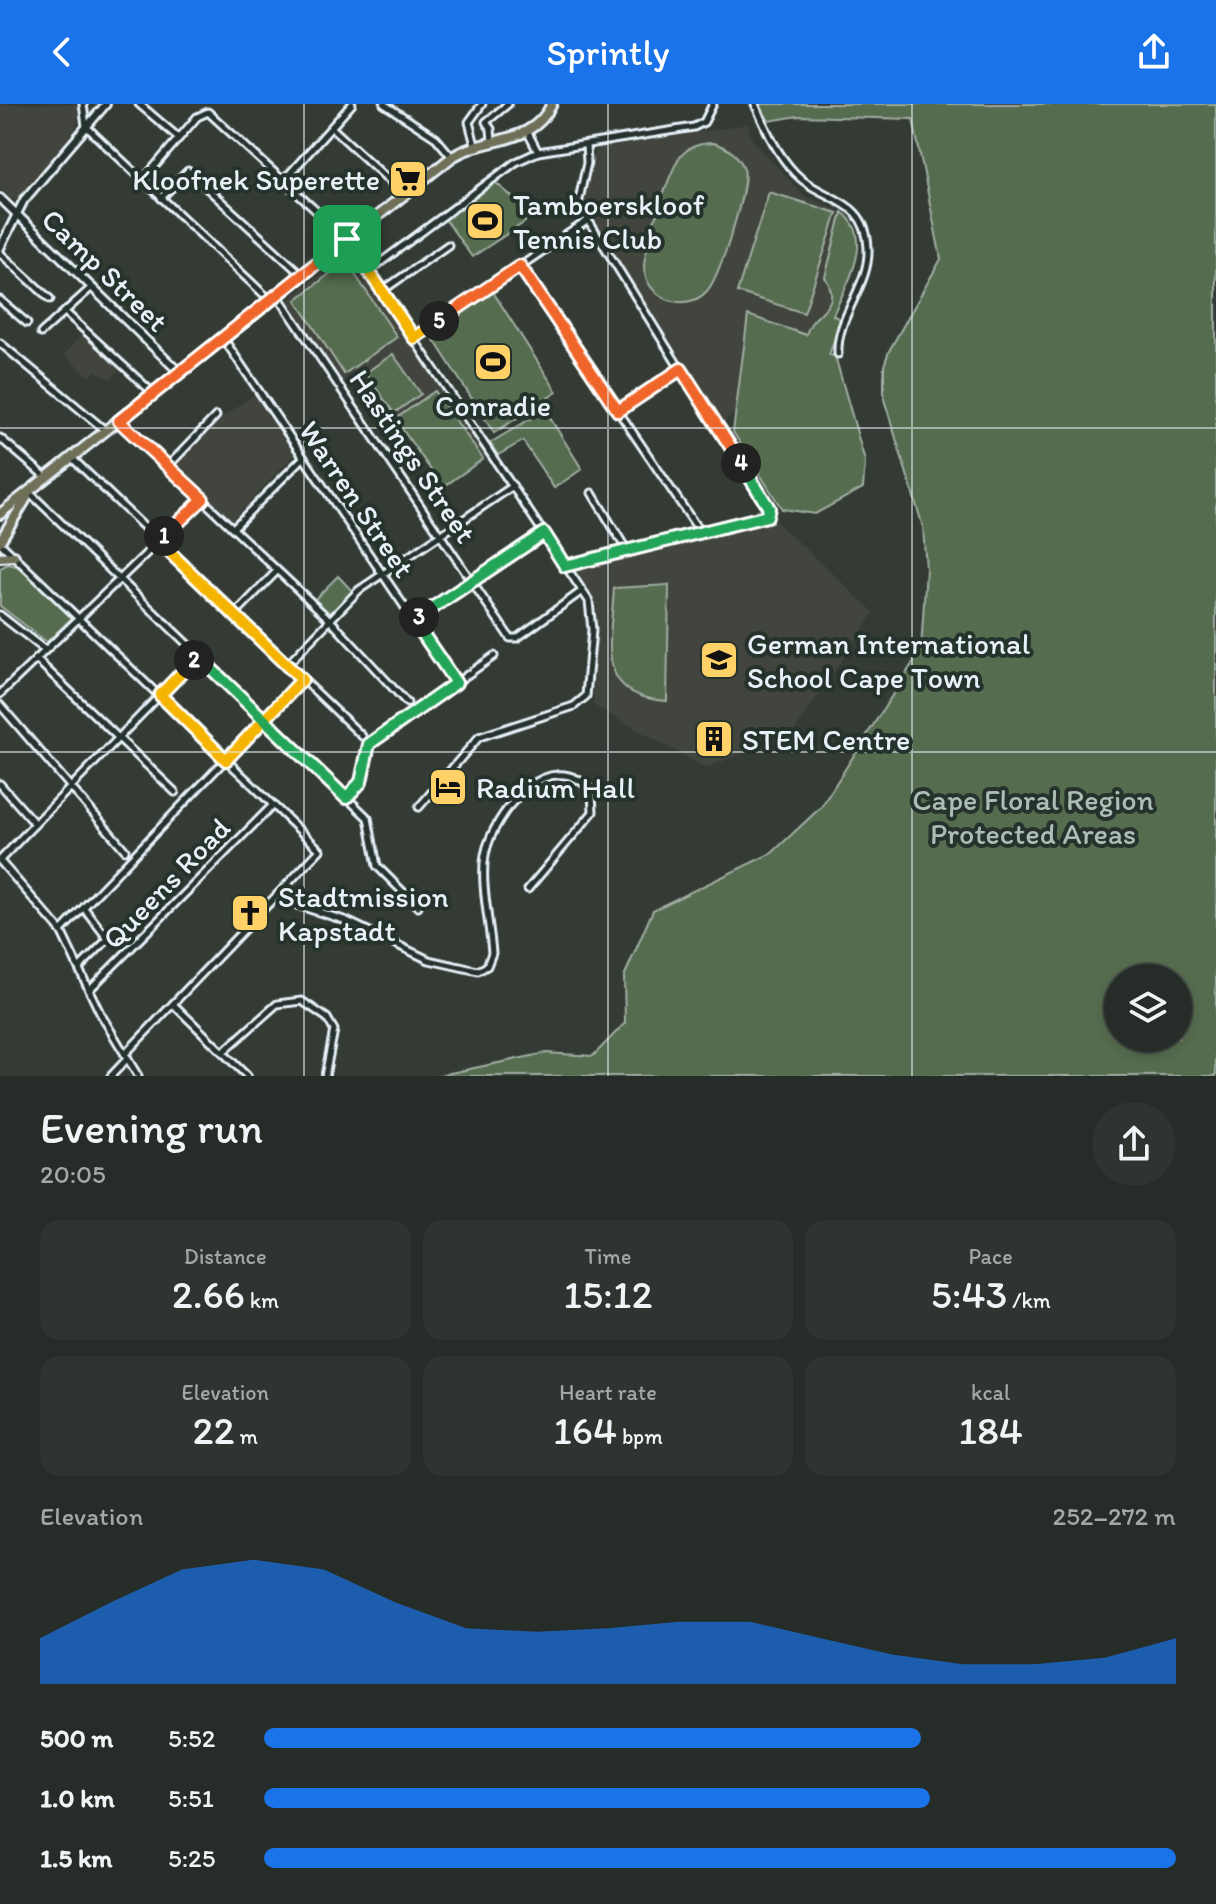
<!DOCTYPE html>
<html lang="en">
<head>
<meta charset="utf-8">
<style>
  body { margin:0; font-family:Itim,sans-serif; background:#2e342f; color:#f1f3f6; height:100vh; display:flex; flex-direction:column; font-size:30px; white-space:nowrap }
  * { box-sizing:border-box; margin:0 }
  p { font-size:26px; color:#a4a7a7 }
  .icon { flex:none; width:44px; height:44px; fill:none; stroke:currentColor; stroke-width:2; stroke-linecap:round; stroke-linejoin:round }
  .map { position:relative; height:972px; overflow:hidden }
  .details { display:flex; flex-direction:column; background:#262c27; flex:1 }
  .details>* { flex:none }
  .controls { position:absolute; left:1104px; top:860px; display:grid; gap:16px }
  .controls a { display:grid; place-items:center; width:88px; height:88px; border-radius:50%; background:#262c27; box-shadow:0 4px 12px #0003,0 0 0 2px #424844; font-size:40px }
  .pin { position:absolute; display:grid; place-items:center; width:68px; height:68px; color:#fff; margin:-34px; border-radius:16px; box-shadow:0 4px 12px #0006 }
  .km { position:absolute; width:40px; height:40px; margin:-20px; border-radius:50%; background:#222; color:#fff; font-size:22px; line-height:40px; text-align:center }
  .round { display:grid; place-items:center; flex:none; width:84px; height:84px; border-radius:42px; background:#2e342f }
  .overview { display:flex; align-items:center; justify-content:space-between; height:136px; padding:0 40px }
  h1 { font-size:44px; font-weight:600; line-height:60px }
  .stats { display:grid; grid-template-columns:repeat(3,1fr); gap:12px; height:136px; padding:8px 40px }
  .stats div { display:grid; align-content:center; border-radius:20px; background:#2e342f; text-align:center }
  .stats b { font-size:40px; font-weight:600 }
  .stats small { font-size:22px; font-weight:400 }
  .stats p { font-size:22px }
  .chart { height:224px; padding:16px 40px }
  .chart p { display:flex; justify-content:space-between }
  .chart svg { width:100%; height:144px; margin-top:8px; fill:#1a73e8; opacity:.7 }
  ul { padding:0 40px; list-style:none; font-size:26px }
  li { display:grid; grid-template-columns:128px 96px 1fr; align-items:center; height:60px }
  li i { height:20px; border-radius:10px; background:#1a73e8 }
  header { display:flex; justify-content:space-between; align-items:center; height:104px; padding:0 40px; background:#1a73e8; color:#fff; font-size:36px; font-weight:600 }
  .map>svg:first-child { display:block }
</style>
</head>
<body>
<header><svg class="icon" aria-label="back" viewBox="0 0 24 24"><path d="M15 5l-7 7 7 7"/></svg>Sprintly<svg class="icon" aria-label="share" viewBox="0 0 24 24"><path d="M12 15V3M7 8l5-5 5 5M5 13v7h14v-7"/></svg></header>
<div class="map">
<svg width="1216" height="972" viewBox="0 0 1216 972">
  <rect width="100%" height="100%" fill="#333b34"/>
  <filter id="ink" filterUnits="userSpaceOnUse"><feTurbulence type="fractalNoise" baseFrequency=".0125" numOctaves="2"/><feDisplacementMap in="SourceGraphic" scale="16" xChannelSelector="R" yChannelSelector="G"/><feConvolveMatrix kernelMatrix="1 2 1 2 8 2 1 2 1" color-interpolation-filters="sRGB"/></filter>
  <g filter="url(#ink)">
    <g fill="#42453d">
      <path d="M0 0H80L76 24 20 96 11 95 0 85Z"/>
      <path d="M748 20 752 36 803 91 842 108 825 173 832 184 829 202 807 223 806 231 748 211 736 309 722 318 580 95 596 45Z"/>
      <path d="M348 147 487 353 443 386 361 266 342 278 288 196Z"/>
      <path d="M83 229 121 263 111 276 96 267 90 273 64 251Z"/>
      <path d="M254 291 294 351 230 418 172 363 215 318Z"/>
      <path d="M774 416 874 508 793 629 706 664 593 601 597 503 574 470V462Z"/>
    </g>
    <g fill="#576c50" stroke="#a0aea4" stroke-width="2" fill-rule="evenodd">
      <path d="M759 0H1216V972H436L546 949 593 952 625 919 624 873 653 806 772 749 821 703 921 546 926 465 923 423 884 295V262L889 247 941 155 913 15 798 12 769 17ZM1178 874V934H1118V874Z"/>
      <path d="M713 39C727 43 739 50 744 65 749 82 720 173 707 187 686 210 645 195 644 163 644 144 669 68 680 53 688 43 700 39 713 39Z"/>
      <path d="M495 78 523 102 525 118 472 153 445 115Z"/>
      <path d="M769 88 837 109 804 209 737 188Z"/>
      <path d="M842 108C877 135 846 180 833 211L841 216 829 251 835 252 865 357 863 384 815 410 782 405 733 328 748 211 806 231C811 206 845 206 825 173Z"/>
      <path d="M346 157 397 233 344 270 296 196Z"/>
      <path d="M493 188 557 288 494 329 429 228Z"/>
      <path d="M393 250 421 290 394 309 365 269Z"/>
      <path d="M435 287 483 355 443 383 395 315Z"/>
      <path d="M545 306 582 365 554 384 523 337 498 351 490 339Z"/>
      <path d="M8 460 21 463 72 514 47 538 0 502V464Z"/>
      <path d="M338 472 354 489 329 510 313 497Z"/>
      <path d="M669 481 667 597C593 592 611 539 614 484Z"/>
    </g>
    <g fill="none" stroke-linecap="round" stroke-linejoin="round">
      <g stroke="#e8f1f8" stroke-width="11">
        <g id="minor">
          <path d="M83 0 86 22 95 31 271 197"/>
          <path d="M139 0 179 34"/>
          <path d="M384 0 436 34 452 53"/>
          <path d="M755 0C766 25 776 49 795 69 822 98 866 92 868 144 870 182 836 212 838 250"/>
          <path d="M332 24 404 90"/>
          <path d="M528 29 538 48 694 23 704 18 713 0"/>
          <path d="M492 38 491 25 486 18 508 0"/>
          <path d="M475 41 469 18 482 0"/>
          <path d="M285 75 352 0"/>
          <path d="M143 76 197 13 208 8 347 135 589 497 592 526 586 592 574 602 479 633 419 703"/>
          <path d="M161 94 188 67 302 171"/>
          <path d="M0 149 50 195"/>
          <path d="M520 162 700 428"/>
          <path d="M369 167 516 58 538 48"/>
          <path d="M382 187 448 141"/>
          <path d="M278 192 510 534H517L582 487"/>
          <path d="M0 196 27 219"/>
          <path d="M65 208 153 289"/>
          <path d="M41 229 92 183"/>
          <path d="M223 234 456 579"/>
          <path d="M414 234 587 117"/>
          <path d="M0 239 106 327"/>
          <path d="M618 307 681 265"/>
          <path d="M119 317 330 516 407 599"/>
          <path d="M0 334 47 374"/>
          <path d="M73 355 362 632"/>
          <path d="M168 362 216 312"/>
          <path d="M30 389 368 714 377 762 418 803"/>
          <path d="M592 389 626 445"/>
          <path d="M233 424 303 354"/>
          <path d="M0 439 320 746 125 950"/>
          <path d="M565 462 764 413 769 408 578 100 587 59 586 41"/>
          <path d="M0 511 45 546"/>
          <path d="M234 511 277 467"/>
          <path d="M414 517 544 429"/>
          <path d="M36 555 175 688"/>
          <path d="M287 561 359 486 513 382"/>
          <path d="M0 590 203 395"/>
          <path d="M0 601 125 746"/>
          <path d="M0 680 35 720"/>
          <path d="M346 694 361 678 369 640 494 552"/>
          <path d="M0 756 198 552"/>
          <path d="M0 757 61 827 100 909 138 972"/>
          <path d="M282 787 297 801 347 817 429 856 478 867 487 862 492 849C490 819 480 780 485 751 493 709 551 638 592 688L593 708 528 785"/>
          <path d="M61 827 302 576"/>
          <path d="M79 864 108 835 84 804"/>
          <path d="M89 886 273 701"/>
          <path d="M173 900 247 972"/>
          <path d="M223 948 277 900 302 897 327 914 334 926 325 972"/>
          <path d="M111 972 128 954"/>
        </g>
      </g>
      <g stroke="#e8f1f8" stroke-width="12">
        <g id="tertiary">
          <path d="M0 94 180 269"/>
          <path d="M0 144 24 96 106 0"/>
        </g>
      </g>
      <g stroke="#e8f1f8" stroke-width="14">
        <g id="primary">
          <path d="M0 410 452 53C488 31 531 43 552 0"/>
          <path d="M0 437 27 393"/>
          <path d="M0 453 14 452"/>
        </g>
      </g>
      <use href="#minor" stroke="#26332d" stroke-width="5"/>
      <use href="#tertiary" stroke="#26332d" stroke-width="6"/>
      <use href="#primary" stroke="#706f59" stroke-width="8"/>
    </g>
  </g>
  <g fill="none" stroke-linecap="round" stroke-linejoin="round" filter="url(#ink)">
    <g stroke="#fff" stroke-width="16">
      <path id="split-1" d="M164 432 203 395 119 317 347 135"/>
    </g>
    <g stroke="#fff" stroke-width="16">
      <path id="split-2" d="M164 432 158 437 302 576 226 656 160 591 194 556"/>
    </g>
    <g stroke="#fff" stroke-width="16">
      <path id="split-3" d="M194 556 198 552 346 694 361 678 369 640 456 579 414 517 419 513"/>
    </g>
    <g stroke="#fff" stroke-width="16">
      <path id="split-4" d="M419 513 544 429 565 462 767 412 769 404 741 359"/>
    </g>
    <g stroke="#fff" stroke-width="16">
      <path id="split-5" d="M439 217 520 162 618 307 681 265 741 359"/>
    </g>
    <g stroke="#fff" stroke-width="16">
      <path id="split-6" d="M347 135 414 234 439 217"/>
    </g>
    <use href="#split-1" stroke="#f0652b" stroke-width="10"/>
    <use href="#split-2" stroke="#f5b400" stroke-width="10"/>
    <use href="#split-3" stroke="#22a559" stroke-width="10"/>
    <use href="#split-4" stroke="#22a559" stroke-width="10"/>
    <use href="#split-5" stroke="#f0652b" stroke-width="10"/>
    <use href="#split-6" stroke="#f5b400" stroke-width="10"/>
  </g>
  <path fill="none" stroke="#e8f1f8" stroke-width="2" stroke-opacity="0.55" d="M304 0V972M608 0V972M912 0V972M0 324H1216M0 648H1216"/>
  <defs>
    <g id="supermarket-square" transform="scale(2)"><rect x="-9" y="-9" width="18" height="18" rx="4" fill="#ffd166" stroke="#26332d"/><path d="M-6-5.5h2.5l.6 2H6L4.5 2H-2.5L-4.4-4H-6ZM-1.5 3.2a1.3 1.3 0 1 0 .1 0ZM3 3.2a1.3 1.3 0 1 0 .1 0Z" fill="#111"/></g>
    <g id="stadium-square" transform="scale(2)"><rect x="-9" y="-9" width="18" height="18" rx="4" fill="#ffd166" stroke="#26332d"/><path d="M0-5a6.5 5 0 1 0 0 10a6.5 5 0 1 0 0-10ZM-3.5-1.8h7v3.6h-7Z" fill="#111"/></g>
    <g id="school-square" transform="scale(2)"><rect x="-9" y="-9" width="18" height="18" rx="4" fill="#ffd166" stroke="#26332d"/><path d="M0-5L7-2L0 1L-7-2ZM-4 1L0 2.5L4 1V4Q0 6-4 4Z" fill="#111"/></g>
    <g id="building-square" transform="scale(2)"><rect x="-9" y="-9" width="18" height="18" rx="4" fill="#ffd166" stroke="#26332d"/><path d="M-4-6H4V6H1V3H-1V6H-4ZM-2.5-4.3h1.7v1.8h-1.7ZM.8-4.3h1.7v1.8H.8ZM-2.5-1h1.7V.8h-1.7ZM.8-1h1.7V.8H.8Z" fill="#111"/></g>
    <g id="hotel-square" transform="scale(2)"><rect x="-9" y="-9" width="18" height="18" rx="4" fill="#ffd166" stroke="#26332d"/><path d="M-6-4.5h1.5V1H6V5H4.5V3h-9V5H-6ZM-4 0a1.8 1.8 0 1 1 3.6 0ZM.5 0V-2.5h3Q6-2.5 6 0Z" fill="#111"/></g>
    <g id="church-square" transform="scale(2)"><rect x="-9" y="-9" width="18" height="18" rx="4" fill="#ffd166" stroke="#26332d"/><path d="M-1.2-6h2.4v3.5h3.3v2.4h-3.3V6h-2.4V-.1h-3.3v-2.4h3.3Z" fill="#111"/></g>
  </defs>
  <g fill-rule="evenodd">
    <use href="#supermarket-square" x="408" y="75"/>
    <use href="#stadium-square" x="485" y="117"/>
    <use href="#stadium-square" x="493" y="258"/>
    <use href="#school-square" x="719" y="556"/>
    <use href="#building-square" x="714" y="635"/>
    <use href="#hotel-square" x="448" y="683"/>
    <use href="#church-square" x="250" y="809"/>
  </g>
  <g text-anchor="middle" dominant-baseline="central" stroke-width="8" stroke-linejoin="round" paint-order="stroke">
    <g font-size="30" fill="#e8f1f8" stroke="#26332d" text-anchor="start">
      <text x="380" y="75" text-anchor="end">Kloofnek Superette</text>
      <text x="513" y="100">Tamboerskloof<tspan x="513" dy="34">Tennis Club</tspan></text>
      <text x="493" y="301" text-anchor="middle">Conradie</text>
      <text x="747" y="539">German International<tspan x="747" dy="34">School Cape Town</tspan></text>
      <text x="742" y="635">STEM Centre</text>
      <text x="476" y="683">Radium Hall</text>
      <text x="278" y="792">Stadtmission<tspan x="278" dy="34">Kapstadt</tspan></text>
    </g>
    <g font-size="30" fill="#e8f1f8" stroke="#26332d">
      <text transform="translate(105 166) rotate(44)">Camp Street</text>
      <text transform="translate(413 352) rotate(56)">Hastings Street</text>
      <text transform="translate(357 395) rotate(56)">Warren Street</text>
      <text transform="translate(166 779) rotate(-46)">Queens Road</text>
    </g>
    <g font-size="30" fill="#aebcb5" stroke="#26332d">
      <text x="1033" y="695">Cape Floral Region<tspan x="1033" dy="34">Protected Areas</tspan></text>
    </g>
  </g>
</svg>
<div class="controls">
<a><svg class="icon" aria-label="layers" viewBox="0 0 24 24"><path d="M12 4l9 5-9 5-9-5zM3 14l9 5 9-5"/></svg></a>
</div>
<div class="pin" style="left:347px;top:135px;background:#1e9e55"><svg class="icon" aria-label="arrive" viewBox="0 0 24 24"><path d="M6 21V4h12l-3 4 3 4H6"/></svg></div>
<b class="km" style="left:164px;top:432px">1</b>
<b class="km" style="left:194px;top:556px">2</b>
<b class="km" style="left:419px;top:513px">3</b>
<b class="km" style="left:741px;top:359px">4</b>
<b class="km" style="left:439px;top:217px">5</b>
</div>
<section class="details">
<div class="overview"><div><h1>Evening run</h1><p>20:05</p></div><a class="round"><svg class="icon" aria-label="share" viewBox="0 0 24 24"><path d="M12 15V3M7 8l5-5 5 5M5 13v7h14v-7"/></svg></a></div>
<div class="stats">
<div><p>Distance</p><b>2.66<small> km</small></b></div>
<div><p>Time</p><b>15:12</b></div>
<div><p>Pace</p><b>5:43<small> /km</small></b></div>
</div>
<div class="stats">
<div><p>Elevation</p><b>22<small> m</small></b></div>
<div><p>Heart rate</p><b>164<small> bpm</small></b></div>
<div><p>kcal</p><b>184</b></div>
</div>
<div class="chart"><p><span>Elevation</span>252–272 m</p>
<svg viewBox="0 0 160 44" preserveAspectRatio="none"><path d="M0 44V30L10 19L20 9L30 6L40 9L50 19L60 27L70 28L80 27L90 25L100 25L110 30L120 35L130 38L140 38L150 36L160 30V44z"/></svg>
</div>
<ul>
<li><b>500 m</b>5:52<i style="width:72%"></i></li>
<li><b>1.0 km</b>5:51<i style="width:73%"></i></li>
<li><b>1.5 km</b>5:25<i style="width:100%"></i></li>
</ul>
</section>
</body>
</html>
